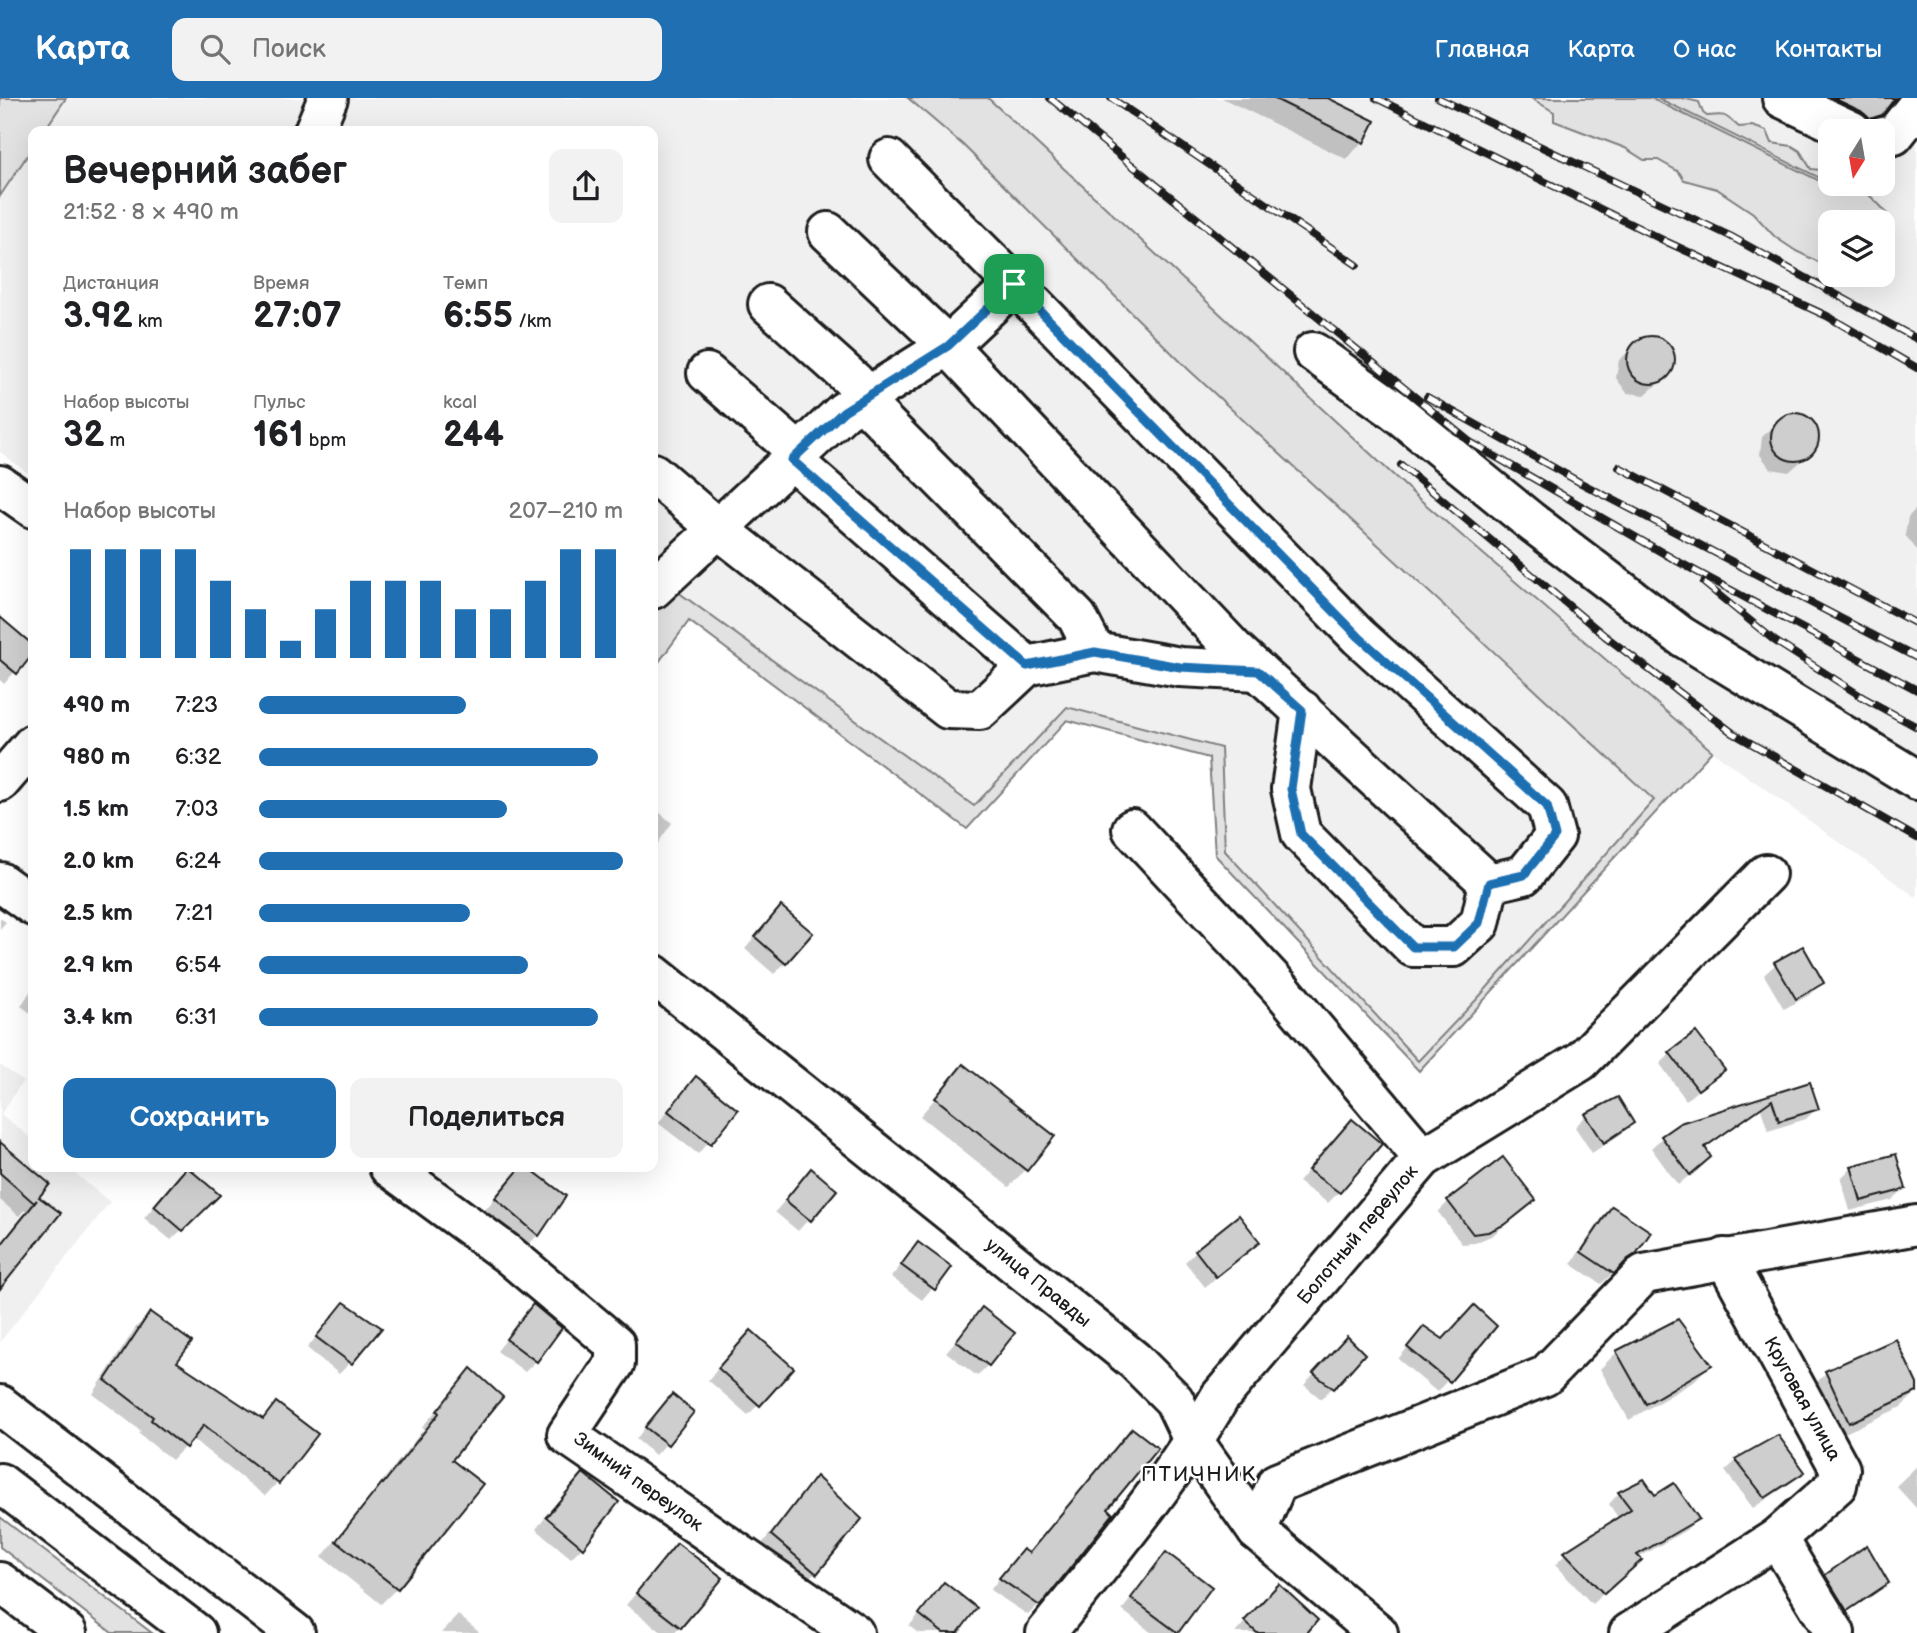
<!DOCTYPE html>
<html lang="ru">
<head>
<meta charset="utf-8">
<style>
  body { margin:0; font-family:"Balsamiq Sans",sans-serif; background:#f2f2f2; color:#202124; height:100vh; display:flex; flex-direction:column; font-size:26px; white-space:nowrap }
  * { box-sizing:border-box; margin:0 }
  p { font-size:23px; color:#757577 }
  .icon { flex:none; width:38px; height:38px; fill:none; stroke:currentColor; stroke-width:2; stroke-linecap:round; stroke-linejoin:round }
  .map { position:relative; flex:1; overflow:hidden }
  .sheet { position:absolute; left:28px; top:28px; width:630px; height:1046px; display:flex; flex-direction:column; background:#fff; border-radius:14px; box-shadow:0 7px 28px #0002 }
  .sheet>* { flex:none }
  .needle { width:46px; rotate:191deg }
  .tools { position:absolute; left:1818px; top:21px; display:grid; gap:14px }
  .tools a { display:grid; place-items:center; width:77px; height:77px; border-radius:14px; background:#fff; box-shadow:0 7px 28px #0002; font-size:35px }
  .pin { position:absolute; display:grid; place-items:center; width:60px; height:60px; color:#fff; margin:-30px; border-radius:14px; box-shadow:0 4px 10px #0006 }
  .round { display:grid; place-items:center; flex:none; width:74px; height:74px; border-radius:14px; background:#f2f2f2 }
  .headline { display:flex; align-items:center; justify-content:space-between; height:119px; padding:0 35px }
  h1 { font-size:38px; font-weight:700; line-height:52px }
  .figures { display:grid; grid-template-columns:repeat(3,1fr); gap:10px; height:119px; padding:7px 35px }
  .figures div { display:grid; align-content:center }
  .figures b { font-size:35px; font-weight:700 }
  .figures small { font-size:19px; font-weight:400 }
  .figures p { font-size:19px }
  .chart { height:196px; padding:14px 35px }
  .chart p { display:flex; justify-content:space-between }
  .chart svg { width:100%; height:126px; margin-top:7px; stroke:#1f6fb2; stroke-width:6 }
  .primary-button { display:flex; gap:14px; margin-top:auto; padding:14px 35px }
  .primary-button a { flex:1; height:80px; border-radius:14px; background:#1f6fb2; color:#fff; font-size:28px; font-weight:700; line-height:80px; text-align:center }
  .primary-button a+a { background:#f2f2f2; color:#202124 }
  ul { padding:0 35px; list-style:none; font-size:23px }
  li { display:grid; grid-template-columns:112px 84px 1fr; align-items:center; height:52px }
  li i { height:18px; border-radius:9px; background:#1f6fb2 }
  header { display:flex; align-items:center; gap:42px; box-sizing:border-box; height:98px; padding:0 35px; background:#1f6fb2; color:#fff }
  header strong { font-size:33px }
  nav { display:flex; gap:38px; margin-inline-start:auto; font-size:24px }
  .search { width:490px; height:63px; background:#f2f2f2; display:flex; align-items:center; gap:18px; box-sizing:border-box; padding:0 24px; border-radius:14px; color:#757577; font-size:26px }
  .map>svg:first-child { display:block }
</style>
</head>
<body>
<header>
<strong>Карта</strong>
<div class="search"><svg class="icon" aria-label="search" viewBox="0 0 24 24"><circle cx="10" cy="10" r="6"/><path d="M15 15l6 6"/></svg>Поиск</div>
<nav><a>Главная</a><a>Карта</a><a>О нас</a><a>Контакты</a></nav>
</header>
<div class="map">
<svg width="1917" height="1535" viewBox="0 0 1917 1535">
  <rect width="100%" height="100%" fill="#fff"/>
  <filter id="ink" filterUnits="userSpaceOnUse"><feTurbulence type="fractalNoise" baseFrequency=".0143" numOctaves="2"/><feDisplacementMap in="SourceGraphic" scale="14" xChannelSelector="R" yChannelSelector="G"/><feConvolveMatrix kernelMatrix="1 2 1 2 8 2 1 2 1" color-interpolation-filters="sRGB"/></filter>
  <g filter="url(#ink)">
    <g fill="#f0f0f0" fill-rule="evenodd">
      <path d="M66 0H908L963 47 1188 271 1655 702 1477 901 1418 963 1225 753 1221 650 1067 609 974 708 653 476V33H44Z"/>
      <path d="M988 0H1917V800L1712 653 1417 399ZM1830 33H1883V86H1830ZM1830 124H1883V177H1830Z"/>
      <path d="M33 49V379L0 354V98Z"/>
      <path d="M0 967 23 983 1 1016 33 1042V1069H67L110 1104 0 1244Z"/>
    </g>
    <g fill="#e2e2e2" stroke="#7f7f7f" stroke-width="2">
      <path d="M0 0H66L44 33H33V49L0 98Z"/>
      <path d="M908 0H988L1417 399 1712 653 1419 973 1215 757 1209 660 1067 622 967 731 689 523 653 572V476L974 708 1067 609 1221 650 1225 753 1418 963 1477 901 1654 702 1188 271 963 47Z"/>
      <path d="M1531 0H1651L1834 90C1841 87 1848 83 1855 86 1860 88 1884 110 1887 116 1891 126 1889 139 1889 149L1883 155V124H1830V170L1796 153 1775 139 1753 115 1717 91 1684 82 1679 74 1658 62H1644L1625 50 1554 23V14Z"/>
      <path d="M1658 0H1682L1699 4 1703 15 1707 18C1726 16 1724 16 1739 29L1752 28 1767 33 1772 45 1792 48 1800 53 1811 71 1830 73V85Z"/>
      <path d="M0 1419 152 1535H112L0 1449Z"/>
    </g>
    <g fill="#0003">
      <path d="M1222 0H1324L1363 44 1346 61Z"/>
      <path d="M1758 0H1893L1863 33Z"/>
      <path d="M1645 240 1663 242 1674 256 1671 274 1645 297 1627 295 1616 280 1619 262Z"/>
      <path d="M1789 315 1807 318 1818 333 1815 351 1789 374 1771 371 1760 357 1762 339Z"/>
      <path d="M1917 410V452L1905 437 1908 419Z"/>
      <path d="M0 521 33 550V553L4 586 0 582Z"/>
      <path d="M653 709 672 725 653 752Z"/>
      <path d="M33 771V812L16 792Z"/>
      <path d="M0 820 6 824 0 831Z"/>
      <path d="M770 821 785 865 774 876 745 851Z"/>
      <path d="M1776 866 1822 885 1811 896 1784 911 1764 877Z"/>
      <path d="M33 889V917L21 908Z"/>
      <path d="M1671 955 1722 972 1686 1002 1660 966Z"/>
      <path d="M963 968 1025 1072 1009 1089 920 1018Z"/>
      <path d="M696 980 736 1012 698 1056 658 1025Z"/>
      <path d="M1809 986 1817 1010 1806 1021 1768 1033 1761 1011 1704 1051 1698 1070 1678 1087 1651 1050 1662 1040Z"/>
      <path d="M1586 1018 1632 1025 1621 1036 1592 1055 1575 1029Z"/>
      <path d="M1341 1034 1339 1094 1328 1105 1298 1084Z"/>
      <path d="M0 1046 37 1099 58 1116 0 1187V1147L26 1114 24 1112 19 1118 0 1102Z"/>
      <path d="M1852 1069 1904 1091 1892 1102 1850 1113 1841 1080Z"/>
      <path d="M512 1079 538 1137 527 1148 485 1112Z"/>
      <path d="M178 1081 218 1097 171 1142 144 1120Z"/>
      <path d="M800 1084 835 1092 798 1133 775 1114Z"/>
      <path d="M1534 1102 1493 1137 1475 1145 1462 1146 1438 1114 1449 1103Z"/>
      <path d="M1612 1110 1635 1155 1601 1186 1571 1166 1601 1121Z"/>
      <path d="M1258 1144 1205 1189 1185 1164 1196 1153Z"/>
      <path d="M918 1147 949 1170 922 1202 891 1179Z"/>
      <path d="M344 1206 350 1265 339 1276 307 1250Z"/>
      <path d="M533 1208 536 1263 525 1274 497 1253Z"/>
      <path d="M982 1212 988 1267 977 1278 946 1254Z"/>
      <path d="M150 1216 175 1264 261 1322 277 1306 278 1384 265 1398 192 1341 172 1362 139 1336 141 1333 93 1296 136 1229Z"/>
      <path d="M1678 1224 1710 1267 1693 1284 1629 1322 1600 1271 1617 1254Z"/>
      <path d="M1495 1228 1437 1294 1398 1261 1414 1242 1442 1243Z"/>
      <path d="M740 1245 759 1306 748 1317 708 1282Z"/>
      <path d="M1337 1252 1332 1290 1321 1301 1304 1287Z"/>
      <path d="M471 1273 449 1362 397 1490 381 1506 322 1459 424 1331 422 1329Z"/>
      <path d="M1826 1275 1917 1290V1294L1901 1309 1832 1341 1809 1292Z"/>
      <path d="M661 1310 666 1346 655 1357 636 1341Z"/>
      <path d="M1777 1339 1802 1374 1791 1385 1753 1410 1725 1373 1736 1363Z"/>
      <path d="M1122 1343 1039 1506 1028 1517 990 1492 1013 1464 1028 1456Z"/>
      <path d="M1917 1368V1411L1896 1388Z"/>
      <path d="M816 1380 815 1474 799 1491 755 1455 800 1397Z"/>
      <path d="M1619 1395 1655 1399 1697 1421 1686 1432 1638 1460 1628 1473 1592 1506 1555 1467 1566 1456 1619 1421 1609 1406Z"/>
      <path d="M545 1420 581 1450 571 1460 536 1431Z"/>
      <path d="M677 1447 680 1529 674 1535H663L626 1507Z"/>
      <path d="M1166 1456 1210 1489 1175 1535H1152L1122 1512Z"/>
      <path d="M1826 1478 1887 1484 1876 1495 1835 1522 1815 1489Z"/>
      <path d="M944 1487 955 1535H918L909 1528Z"/>
      <path d="M1268 1499 1304 1535H1235Z"/>
      <path d="M458 1517 480 1535H441Z"/>
    </g>
    <g fill="#cecece" stroke="#1c1c1c" stroke-width="2">
      <path d="M1273 0H1328L1375 23 1364 45Z"/>
      <path d="M1833 0H1895L1882 17 1870 21 1861 13Z"/>
      <circle cx="1651" cy="262" r="24"/>
      <circle cx="1795" cy="339" r="24"/>
      <path d="M0 519 33 547V556L17 576 0 562Z"/>
      <path d="M781 808 813 835 786 866 755 839Z"/>
      <path d="M1803 848 1824 885 1796 901 1774 864Z"/>
      <path d="M1696 934 1725 972 1698 992 1669 954Z"/>
      <path d="M963 966 1055 1038 1027 1073 935 1000Z"/>
      <path d="M696 978 738 1012 711 1046 668 1013Z"/>
      <path d="M1810 984 1819 1011 1779 1023 1772 1002 1705 1049 1711 1059 1690 1077 1661 1038 1680 1025Z"/>
      <path d="M1618 999 1634 1025 1604 1045 1585 1016Z"/>
      <path d="M1352 1021 1382 1046 1340 1095 1308 1072Z"/>
      <path d="M0 1044 50 1086 39 1099 61 1115 0 1191V1148L37 1102 34 1105 0 1075Z"/>
      <path d="M1896 1056 1906 1091 1861 1103 1851 1068Z"/>
      <path d="M1503 1059 1536 1102 1506 1126 1488 1134 1473 1136 1447 1102Z"/>
      <path d="M187 1069 220 1097 183 1133 154 1108Z"/>
      <path d="M521 1069H528L566 1098 539 1138 495 1100Z"/>
      <path d="M811 1070 837 1092 811 1123 785 1102Z"/>
      <path d="M1612 1108 1651 1134 1636 1156 1628 1161 1614 1176 1581 1154Z"/>
      <path d="M1239 1117 1260 1144 1216 1179 1195 1152Z"/>
      <path d="M918 1144 952 1169 935 1192 901 1167Z"/>
      <path d="M344 1204 382 1230 352 1266 316 1239Z"/>
      <path d="M533 1206 562 1230 537 1264 506 1241Z"/>
      <path d="M1474 1207 1497 1228 1450 1284 1407 1249 1424 1228 1443 1241Z"/>
      <path d="M982 1209 1015 1235 989 1268 956 1243Z"/>
      <path d="M150 1214 192 1244 177 1264 263 1321 276 1304 318 1336 279 1386 204 1327 186 1350 151 1322 153 1319 105 1282Z"/>
      <path d="M1678 1221 1712 1267 1646 1306 1616 1253Z"/>
      <path d="M751 1232 794 1270 760 1308 718 1270Z"/>
      <path d="M1347 1238 1365 1256 1334 1291 1313 1275Z"/>
      <path d="M1896 1241 1917 1286V1294L1849 1325 1825 1273Z"/>
      <path d="M471 1270 503 1299 452 1362 483 1386 398 1491 336 1443 382 1385 383 1386 439 1315 437 1313Z"/>
      <path d="M672 1296 694 1314 668 1347 645 1329Z"/>
      <path d="M1132 1330 1158 1350 1108 1411 1113 1416 1040 1508 999 1480 1023 1451 1029 1455Z"/>
      <path d="M1778 1337 1805 1374 1765 1400 1735 1361Z"/>
      <path d="M583 1375 619 1404 583 1450 546 1419Z"/>
      <path d="M816 1378 862 1421 817 1476 771 1437Z"/>
      <path d="M1644 1381 1655 1397 1674 1385 1699 1421 1637 1457 1642 1462 1604 1496 1564 1454 1631 1411 1618 1394Z"/>
      <path d="M677 1445 723 1480 681 1530 636 1495Z"/>
      <path d="M1867 1447 1889 1485 1847 1513 1825 1477Z"/>
      <path d="M1166 1454 1212 1489 1178 1535 1131 1500Z"/>
      <path d="M944 1484 977 1510 958 1535H943L919 1516Z"/>
      <path d="M1279 1486 1318 1522 1307 1535H1257L1244 1523Z"/>
    </g>
    <g fill="none" stroke-linecap="round" stroke-linejoin="round">
      <g stroke="#1c1c1c" stroke-width="44">
        <g id="minor">
          <path d="M1782 0 1852 33"/>
          <path d="M314 33 328 0"/>
          <path d="M1883 39 1894 37 1917 8"/>
          <path d="M889 61 1014 186"/>
          <path d="M768 206 855 284 862 302 1077 519 1095 554 1180 569 1258 573"/>
          <path d="M1313 254 1394 312 1529 422 1681 538 1917 682"/>
          <path d="M707 275 799 355"/>
          <path d="M792 362 1027 568 1095 554"/>
          <path d="M653 375 717 430 948 611 980 612 1027 568"/>
          <path d="M0 387 33 410"/>
          <path d="M653 491 844 313 948 248 1014 186 1359 539 1547 708 1555 738 1524 777 1489 785 1235 552 948 248 828 134"/>
          <path d="M1302 612 1291 691 1301 736 1413 849H1454L1480 825 1489 785"/>
          <path d="M0 684 33 646"/>
          <path d="M1132 731 1282 892 1423 1060"/>
          <path d="M0 784 33 808"/>
          <path d="M653 876 1134 1262 1174 1302 1194 1344 1257 1433 1378 1535"/>
          <path d="M389 1069 509 1157 615 1246V1265L567 1337 854 1535"/>
          <path d="M0 1307 295 1535"/>
          <path d="M1257 1433 1277 1385 1545 1278 1644 1176 1917 1127"/>
          <path d="M1777 1440 1835 1535"/>
          <path d="M0 1484 67 1535"/>
          <path d="M1046 1535C1107 1459 1171 1384 1220 1299L1423 1060 1581 963 1766 776"/>
          <path d="M1629 1535 1777 1440 1837 1387 1840 1371 1725 1160"/>
        </g>
      </g>
      <g stroke="#1c1c1c" stroke-width="44">
        <path id="major" d="M0 1385 196 1535"/>
      </g>
      <use href="#minor" stroke="#fff" stroke-width="38"/>
      <use href="#major" stroke="#fff" stroke-width="38"/>
      <g stroke="#1c1c1c" stroke-width="8">
        <g id="rail">
          <path d="M1050 0 1470 344 1677 463 1917 592"/>
          <path d="M1111 0 1357 167"/>
          <path d="M1376 0 1667 144 1827 218 1917 270"/>
          <path d="M1438 0 1730 138 1917 241"/>
          <path d="M1427 299 1581 385 1917 560"/>
          <path d="M1401 367 1605 538 1733 635 1917 740"/>
          <path d="M1619 369 1917 526"/>
          <path d="M1704 485 1775 543 1864 600 1917 629"/>
        </g>
      </g>
      <use href="#rail" stroke="#fff" stroke-width="5" stroke-dasharray="16" stroke-linecap="butt"/>
    </g>
  </g>
  <g fill="none" stroke-linecap="round" stroke-linejoin="round" filter="url(#ink)">
    <g stroke="#fff" stroke-width="14">
      <path id="route" d="M1014 186 1359 539 1547 708 1555 738 1524 777 1489 785 1479 825 1454 849H1413L1301 736 1291 691 1302 612 1258 573 1180 569 1095 554 1027 568 792 362 844 313 948 248Z"/>
    </g>
    <use href="#route" stroke="#1f6fb2" stroke-width="9"/>
  </g>
  <g text-anchor="middle" dominant-baseline="central" stroke-width="5" stroke-linejoin="round" paint-order="stroke">
    <g font-size="19" fill="#1c1c1c" stroke="#fff">
      <text transform="translate(1358 1137) rotate(-50)">Болотный переулок</text>
      <text transform="translate(1038 1185) rotate(39)">улица Правды</text>
      <text transform="translate(1802 1301) rotate(61)">Круговая улица</text>
      <text transform="translate(638 1384) rotate(36)">Зимний переулок</text>
    </g>
    <g font-size="21" letter-spacing="2" fill="#1c1c1c" stroke="#fff">
      <text x="1199" y="1376">ПТИЧНИК</text>
    </g>
  </g>
</svg>
<div class="tools">
<a><svg class="needle" viewBox="-14 -14 28 28"><path d="M0-13l5 13h-10z" fill="#e53935"/><path d="M0 13l5-13h-10z" fill="#757577"/></svg></a>
<a><svg class="icon" aria-label="layers" viewBox="0 0 24 24"><path d="M12 4l9 5-9 5-9-5zM3 14l9 5 9-5"/></svg></a>
</div>
<div class="pin" style="left:1014px;top:186px;background:#1e9e55"><svg class="icon" aria-label="arrive" viewBox="0 0 24 24"><path d="M6 21V4h12l-3 4 3 4H6"/></svg></div>
<section class="sheet">
<div class="headline"><div><h1>Вечерний забег</h1><p>21:52 · 8 × 490 m</p></div><a class="round"><svg class="icon" aria-label="share" viewBox="0 0 24 24"><path d="M12 15V3M7 8l5-5 5 5M5 13v7h14v-7"/></svg></a></div>
<div class="figures">
<div><p>Дистанция</p><b>3.92<small> km</small></b></div>
<div><p>Время</p><b>27:07</b></div>
<div><p>Темп</p><b>6:55<small> /km</small></b></div>
</div>
<div class="figures">
<div><p>Набор высоты</p><b>32<small> m</small></b></div>
<div><p>Пульс</p><b>161<small> bpm</small></b></div>
<div><p>kcal</p><b>244</b></div>
</div>
<div class="chart"><p><span>Набор высоты</span>207–210 m</p>
<svg viewBox="0 0 160 44" preserveAspectRatio="none"><path d="M5 44V6M15 44V6M25 44V6M35 44V6M45 44V17M55 44V27M65 44V38M75 44V27M85 44V17M95 44V17M105 44V17M115 44V27M125 44V27M135 44V17M145 44V6M155 44V6"/></svg>
</div>
<ul>
<li><b>490 m</b>7:23<i style="width:57%"></i></li>
<li><b>980 m</b>6:32<i style="width:93%"></i></li>
<li><b>1.5 km</b>7:03<i style="width:68%"></i></li>
<li><b>2.0 km</b>6:24<i style="width:100%"></i></li>
<li><b>2.5 km</b>7:21<i style="width:58%"></i></li>
<li><b>2.9 km</b>6:54<i style="width:74%"></i></li>
<li><b>3.4 km</b>6:31<i style="width:93%"></i></li>
</ul>
<div class="primary-button"><a>Сохранить</a><a>Поделиться</a></div>
</section>
</div>
</body>
</html>
